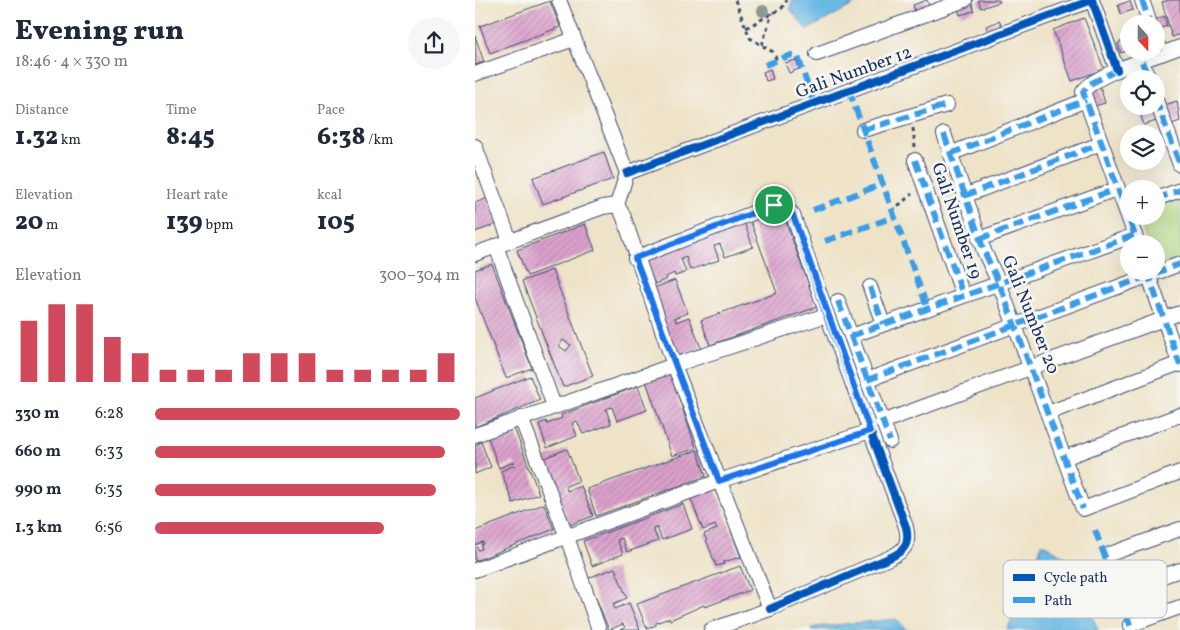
<!DOCTYPE html>
<html lang="en">
<head>
<meta charset="utf-8">
<style>
  body { margin:0; font-family:Vollkorn,serif; background:#f6f6f7; color:#1f2937; height:100vh; display:flex; flex-direction:column; font-size:19px; white-space:nowrap }
  * { box-sizing:border-box; margin:0 }
  p { font-size:16px; color:#747a83 }
  .icon { flex:none; width:28px; height:28px; fill:none; stroke:currentColor; stroke-width:2; stroke-linecap:round; stroke-linejoin:round }
  .map { position:relative; flex:1; overflow:hidden }
  .panel { display:flex; flex-direction:column; background:#fff; width:475px }
  .panel>* { flex:none }
  .needle { width:32px; rotate:159deg }
  .buttons { position:absolute; left:645px; top:15px; display:grid; gap:10px }
  .buttons a { display:grid; place-items:center; width:45px; height:45px; border-radius:50%; background:#fff; box-shadow:0 5px 20px #0002; font-size:25px }
  .pin { position:absolute; display:grid; place-items:center; width:42px; height:42px; color:#fff; margin:-21px; border:2px solid #fff; border-radius:50%; box-shadow:0 1px 5px #0007 }
  .round { display:grid; place-items:center; flex:none; width:52px; height:52px; border-radius:26px; background:#f6f6f7 }
  .summary { display:flex; align-items:center; justify-content:space-between; height:85px; padding:0 15px }
  h1 { font-size:28px; font-weight:800; line-height:38px }
  .figures { display:grid; grid-template-columns:repeat(3,1fr); gap:8px; height:85px; padding:5px 15px }
  .figures div { display:grid; align-content:center }
  .figures b { font-size:25px; font-weight:800 }
  .figures small { font-size:14px; font-weight:400 }
  .figures p { font-size:14px }
  .chart { height:140px; padding:10px 15px }
  .chart p { display:flex; justify-content:space-between }
  .chart svg { width:100%; height:90px; margin-top:5px; stroke:#d1495b; stroke-width:6 }
  ul { padding:0 15px; list-style:none; font-size:16px }
  li { display:grid; grid-template-columns:80px 60px 1fr; align-items:center; height:38px }
  li i { height:12px; border-radius:6px; background:#d1495b }
  main { display:flex; flex:1; min-height:0 }
  .map>svg:first-child { display:block }
</style>
</head>
<body>
<main>
<section class="panel">
<div class="summary"><div><h1>Evening run</h1><p>18:46 · 4 × 330 m</p></div><a class="round"><svg class="icon" aria-label="share" viewBox="0 0 24 24"><path d="M12 15V3M7 8l5-5 5 5M5 13v7h14v-7"/></svg></a></div>
<div class="figures">
<div><p>Distance</p><b>1.32<small> km</small></b></div>
<div><p>Time</p><b>8:45</b></div>
<div><p>Pace</p><b>6:38<small> /km</small></b></div>
</div>
<div class="figures">
<div><p>Elevation</p><b>20<small> m</small></b></div>
<div><p>Heart rate</p><b>139<small> bpm</small></b></div>
<div><p>kcal</p><b>105</b></div>
</div>
<div class="chart"><p><span>Elevation</span>300–304 m</p>
<svg viewBox="0 0 160 44" preserveAspectRatio="none"><path d="M5 44V14M15 44V6M25 44V6M35 44V22M45 44V30M55 44V38M65 44V38M75 44V38M85 44V30M95 44V30M105 44V30M115 44V38M125 44V38M135 44V38M145 44V38M155 44V30"/></svg>
</div>
<ul>
<li><b>330 m</b>6:28<i style="width:100%"></i></li>
<li><b>660 m</b>6:33<i style="width:95%"></i></li>
<li><b>990 m</b>6:35<i style="width:92%"></i></li>
<li><b>1.3 km</b>6:56<i style="width:75%"></i></li>
</ul>
</section>
<div class="map">
<svg width="705" height="630" viewBox="0 0 705 630">
  <defs>
    <pattern id="building-hatch" width="6" height="6" patternUnits="userSpaceOnUse" patternTransform="scale(1.25)"><rect width="6" height="6" fill="#dca2cc"/><path d="M-1 1l2-2M0 6l6-6M5 7l2-2" fill="none" stroke="#b284a9"/></pattern>
  </defs>
  <rect width="100%" height="100%" fill="#f6f6f2"/>
  <filter id="ink" filterUnits="userSpaceOnUse"><feTurbulence type="fractalNoise" baseFrequency=".02" numOctaves="2"/><feDisplacementMap in="SourceGraphic" scale="10" xChannelSelector="R" yChannelSelector="G"/><feConvolveMatrix kernelMatrix="1 2 1 2 8 2 1 2 1" color-interpolation-filters="sRGB"/></filter>
  <filter id="wash" filterUnits="userSpaceOnUse"><feTurbulence type="fractalNoise" baseFrequency=".0096" numOctaves="4" result="noise"/><feDisplacementMap in="SourceGraphic" scale="20" xChannelSelector="R" yChannelSelector="G"/><feGaussianBlur stdDeviation="1.12" result="paint"/><feColorMatrix in="noise" values="0 0 0 0 0 0 0 0 0 0 0 0 0 0 0 0 0 1.4 0 .05"/><feComposite in="paint" operator="in"/></filter>
  <g filter="url(#wash)">
    <rect width="100%" height="100%" fill="#eee3c7"/>
    <path fill="#b3d780" stroke="#67836f" d="M705 196V259L681 267V244H673L663 216H681V205Z"/>
    <g fill="#6bb9e5" stroke="#4374a2">
      <path d="M317 0H387L332 30 315 9Z"/>
      <path d="M567 543 595 560 623 630H532L554 585Z"/>
      <path d="M421 619 432 630H336L340 627Z"/>
    </g>
    <g id="blocks">
      <g fill="url(#building-hatch)" fill-rule="evenodd">
        <path d="M452 0 455 9 441 14 438 5Z"/>
        <path d="M503 0H524L525 2 506 8Z"/>
        <path d="M694 0H705V34L697 37 687 2Z"/>
        <path d="M75 1 85 27 15 53 5 26Z"/>
        <path d="M496 1 499 11 485 15 482 6Z"/>
        <path d="M655 1 658 10 646 14 643 5Z"/>
        <path d="M689 16 692 26 681 30V24L677 21Z"/>
        <path d="M609 18 629 69 597 81 578 30Z"/>
        <path d="M525 21 528 30 514 35 511 26Z"/>
        <path d="M0 36 9 62 0 65Z"/>
        <path d="M650 40 654 50 646 53 643 43Z"/>
        <path d="M321 60 324 69 314 73 310 63Z"/>
        <path d="M295 69 298 79 291 81 288 72Z"/>
        <path d="M625 86 630 103 620 106 614 90Z"/>
        <path d="M702 101 705 121 694 125 687 106Z"/>
        <path d="M681 111 684 120 669 125 666 116Z"/>
        <path d="M129 152 138 179 68 204 58 178Z"/>
        <path d="M13 198 22 224 0 232V203Z"/>
        <path d="M305 206 342 307 235 345 226 320 302 293 274 217Z"/>
        <path d="M269 222 278 247 250 257 245 244 239 246 244 260 215 270 211 257 206 259 211 272 200 276 199 273 191 277 192 279 180 284 169 259 248 229 249 232 261 227 260 225Z"/>
        <path d="M110 224 120 250 52 276 42 250Z"/>
        <path d="M17 264 57 368 31 378 0 298V270Z"/>
        <path d="M77 270 118 376 88 387 47 281ZM88 340 96 345 91 351 84 346Z"/>
        <path d="M200 280 213 313 200 318 201 322 214 317 226 348 202 357 176 289Z"/>
        <path d="M195 372 221 448 197 456 171 381Z"/>
        <path d="M55 376 65 400 0 427V398Z"/>
        <path d="M163 386 172 410 142 421 137 407 131 409 136 424 108 434 102 421 97 423 102 436 72 448 64 424 71 421 72 424 87 418 86 415Z"/>
        <path d="M38 425 64 494 38 503 26 471 40 465 39 462 24 468 12 435Z"/>
        <path d="M6 442 16 467 0 474V445Z"/>
        <path d="M92 449 104 481 91 486 92 491 106 486 118 516 92 526 89 517 92 516 76 483 79 482 73 468 71 469 67 459Z"/>
        <path d="M222 450 231 476 121 516 112 489Z"/>
        <path d="M240 488 266 557 248 562 249 564 241 566 229 534 242 529 240 525 228 530 215 497Z"/>
        <path d="M69 504 79 529 0 561V548L2 547 3 550 7 549 6 545 8 544V542L0 545V531Z"/>
        <path d="M208 504 217 529 187 540 182 527 178 529 183 541 152 552 147 538 142 540 148 554 117 566 108 541Z"/>
        <path d="M265 566 275 590 230 607 229 605 195 620 194 618 181 623V625L172 629 162 604Z"/>
        <path d="M140 568 152 598 138 604 140 609 154 603 165 630H146L150 628 148 624 134 630 113 578Z"/>
      </g>
    </g>
  </g>
  <g filter="url(#ink)">
    <use href="#blocks" fill-opacity="0" stroke="#3b4a6e" stroke-width="1"/>
    <g fill="none" stroke-linecap="round" stroke-linejoin="round">
      <g stroke="#3b4a6e" stroke-width="16">
        <g id="minor">
          <path d="M84 0 152 173 142 205"/>
          <path d="M667 0 675 24"/>
          <path d="M681 40 686 54"/>
          <path d="M342 54 490 0"/>
          <path d="M667 62 674 79"/>
          <path d="M0 74 99 39"/>
          <path d="M681 100 705 165"/>
          <path d="M388 130 472 105"/>
          <path d="M469 134 509 251 524 283 608 509 705 472"/>
          <path d="M0 146 35 241"/>
          <path d="M475 154 611 100"/>
          <path d="M440 160 488 295"/>
          <path d="M152 173 617 0 642 70"/>
          <path d="M489 196 617 147"/>
          <path d="M681 199 705 190"/>
          <path d="M504 239 636 191"/>
          <path d="M663 244 608 92C620 73 683 56 705 47"/>
          <path d="M21 246 79 406"/>
          <path d="M0 254 128 207 142 205 148 215 199 365 295 609 236 630"/>
          <path d="M160 258 299 205 308 204 318 215 352 315 431 527C435 544 430 551 414 558L295 609"/>
          <path d="M672 271 705 365"/>
          <path d="M395 287 408 324"/>
          <path d="M363 301 415 441"/>
          <path d="M376 336 660 235"/>
          <path d="M392 380 705 264"/>
          <path d="M573 413 705 363"/>
          <path d="M46 418 92 537 124 630"/>
          <path d="M407 422 705 313"/>
          <path d="M0 435 199 365 352 315"/>
          <path d="M589 458 705 415"/>
          <path d="M635 554 705 529"/>
          <path d="M0 570 244 481 395 431"/>
          <path d="M643 592 705 570"/>
          <path d="M655 625 705 607"/>
        </g>
      </g>
      <g stroke="#3b4a6e" stroke-width="3" stroke-dasharray="4 4" stroke-linecap="butt">
        <path d="M260 0 275 38 298 52 302 61"/>
        <path d="M271 28 307 8 312 0"/>
        <path d="M287 45 297 13"/>
        <path d="M438 128 440 147"/>
        <path d="M417 211 437 194"/>
      </g>
      <use href="#minor" stroke="#fff" stroke-width="14"/>
      <g stroke="#3b9de6" stroke-width="6" stroke-dasharray="12 6" stroke-linecap="butt">
        <path d="M667 0 675 24"/>
        <path d="M681 40 686 54"/>
        <path d="M667 62 674 79"/>
        <path d="M290 65 316 55 323 57 339 104"/>
        <path d="M642 70 613 85 608 92 663 244"/>
        <path d="M374 90 452 307"/>
        <path d="M681 100 705 165"/>
        <path d="M388 130 472 105"/>
        <path d="M469 134 509 251 524 283 608 509"/>
        <path d="M475 154 611 100"/>
        <path d="M440 160 488 295"/>
        <path d="M489 196 617 147"/>
        <path d="M681 199 705 190"/>
        <path d="M338 210 408 184"/>
        <path d="M504 239 636 191"/>
        <path d="M350 241 419 217"/>
        <path d="M672 271 705 365"/>
        <path d="M395 287 408 324"/>
        <path d="M363 301 415 441"/>
        <path d="M376 336 660 235"/>
        <path d="M392 380 705 264"/>
        <path d="M620 530 657 630"/>
      </g>
      <g stroke="#f6f6f2" stroke-width="11">
        <g id="cycleway">
          <path d="M152 173 617 0 642 70"/>
          <path d="M160 258 299 205 308 204 318 215 352 315 431 527C435 544 430 551 414 558L295 609"/>
        </g>
      </g>
      <use href="#cycleway" stroke="#0057b8" stroke-width="8"/>
    </g>
    <circle fill="#8f9792" cx="288" cy="11" r="6"/>
  </g>
  <g fill="none" stroke-linecap="round" stroke-linejoin="round" filter="url(#ink)">
    <g stroke="#fff" stroke-width="10">
      <path id="route" d="M308 204 318 215 395 431 244 481 160 258 299 205Z"/>
    </g>
    <use href="#route" stroke="#1a73e8" stroke-width="6"/>
  </g>
  <g text-anchor="middle" dominant-baseline="central" stroke-width="5" stroke-linejoin="round" paint-order="stroke">
    <g font-size="18" fill="#1b2f5e" stroke="#f6f6f2">
      <text transform="translate(379 73) rotate(-20)">Gali Number 12</text>
      <text transform="translate(481 221) rotate(71)">Gali Number 19</text>
      <text transform="translate(555 315) rotate(68)">Gali Number 20</text>
    </g>
  </g>
  <rect x="528" y="560" width="164" height="58" rx="8" fill="#f6f6f2" stroke="#b4bac6" stroke-width="1"/>
  <rect x="538" y="574" width="22" height="7" fill="#0057b8"/>
  <rect x="538" y="597" width="22" height="6" fill="#3b9de6"/>
  <g font-size="14" fill="#1b2f5e">
    <text x="569" y="582">Cycle path</text>
    <text x="569" y="605">Path</text>
  </g>
</svg>
<div class="buttons">
<a><svg class="needle" viewBox="-14 -14 28 28"><path d="M0-13l5 13h-10z" fill="#e53935"/><path d="M0 13l5-13h-10z" fill="#747a83"/></svg></a>
<a><svg class="icon" aria-label="locate" viewBox="0 0 24 24"><circle cx="12" cy="12" r="6"/><path d="M12 2v4M12 18v4M2 12h4M18 12h4"/></svg></a>
<a><svg class="icon" aria-label="layers" viewBox="0 0 24 24"><path d="M12 4l9 5-9 5-9-5zM3 14l9 5 9-5"/></svg></a>
<a>+</a>
<a>−</a>
</div>
<div class="pin" style="left:299px;top:205px;background:#1e9e55"><svg class="icon" aria-label="arrive" viewBox="0 0 24 24"><path d="M6 21V4h12l-3 4 3 4H6"/></svg></div>
</div>
</main>
</body>
</html>
